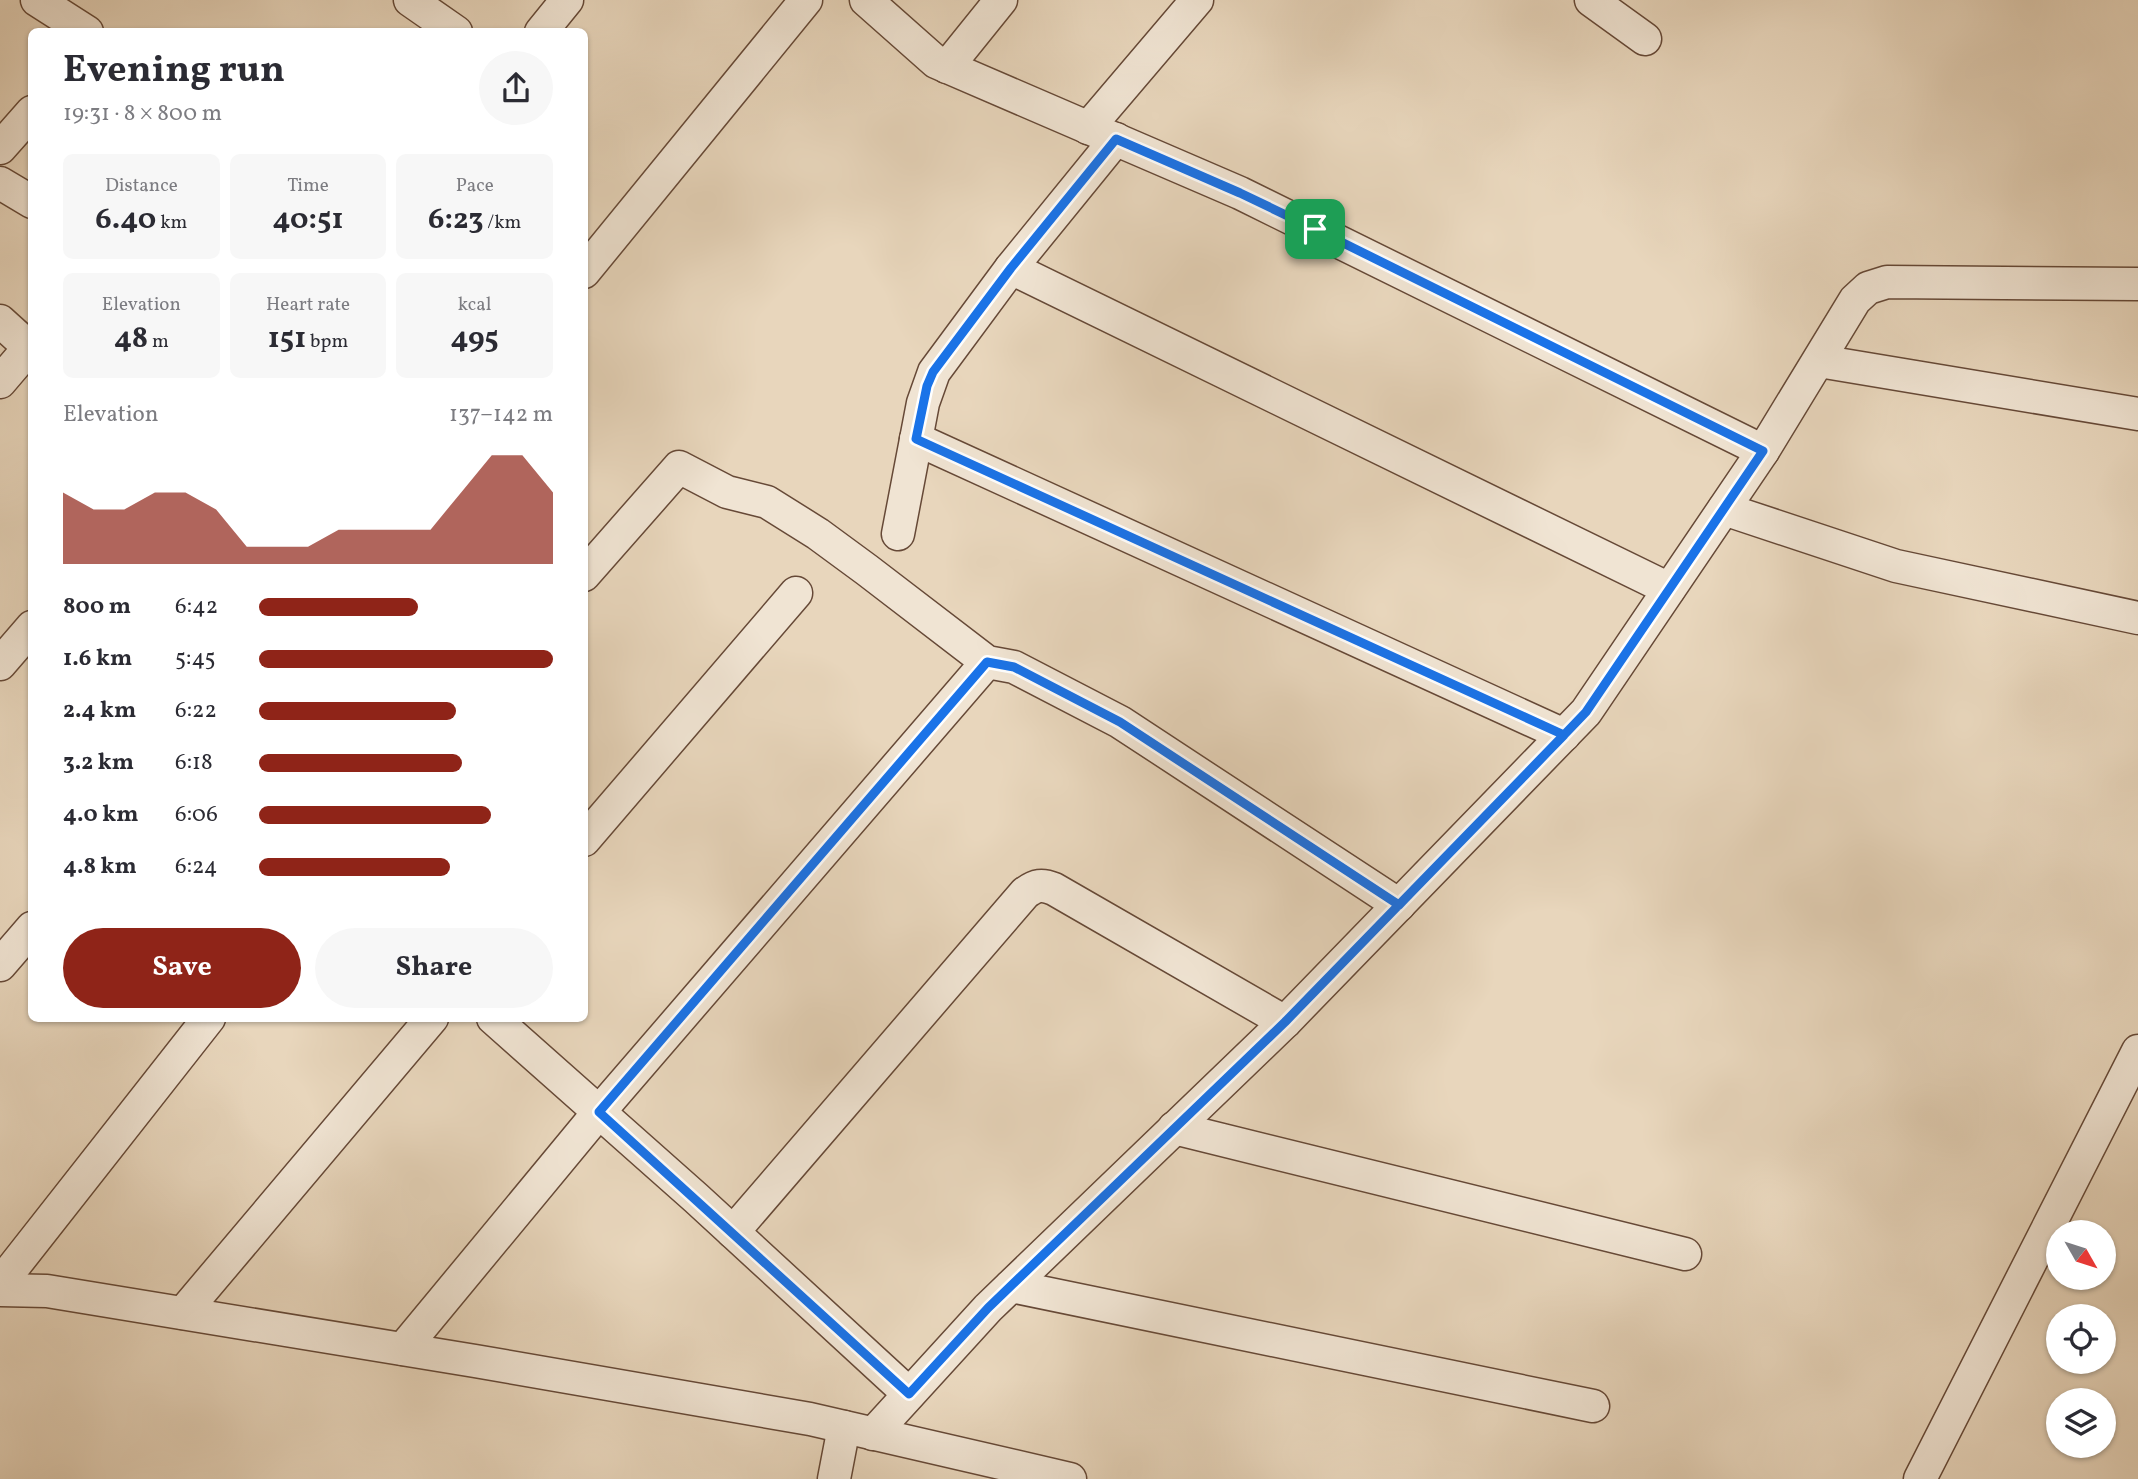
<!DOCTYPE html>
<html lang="en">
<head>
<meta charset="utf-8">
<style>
  body { margin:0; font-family:Vollkorn,serif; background:#f7f7f7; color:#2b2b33; height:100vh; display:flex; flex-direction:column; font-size:26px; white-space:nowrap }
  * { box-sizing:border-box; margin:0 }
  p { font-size:23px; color:#7c7c81 }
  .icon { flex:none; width:38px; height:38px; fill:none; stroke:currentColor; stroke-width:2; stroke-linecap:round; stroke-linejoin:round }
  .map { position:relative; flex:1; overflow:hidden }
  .drawer { position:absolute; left:28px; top:28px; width:560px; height:994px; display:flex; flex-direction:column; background:#fff; border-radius:10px; box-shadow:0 2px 5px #0004 }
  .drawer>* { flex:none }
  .needle { width:46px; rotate:129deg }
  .buttons { position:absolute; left:2046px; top:1220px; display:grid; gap:14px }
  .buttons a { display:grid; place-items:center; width:70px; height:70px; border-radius:50%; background:#fff; box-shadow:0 2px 5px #0004; font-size:35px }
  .pin { position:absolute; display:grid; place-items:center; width:60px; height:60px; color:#fff; margin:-30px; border-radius:14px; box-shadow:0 4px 10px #0006 }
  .round { display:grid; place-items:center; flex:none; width:74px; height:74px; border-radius:37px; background:#f7f7f7 }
  .summary { display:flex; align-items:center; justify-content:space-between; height:119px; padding:0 35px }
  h1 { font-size:38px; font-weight:700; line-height:52px }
  .stats { display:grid; grid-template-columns:repeat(3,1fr); gap:10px; height:119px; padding:7px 35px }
  .stats div { display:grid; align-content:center; border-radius:10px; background:#f7f7f7; text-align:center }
  .stats b { font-size:30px; font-weight:700 }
  .stats small { font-size:19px; font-weight:400 }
  .stats p { font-size:19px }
  .chart { height:196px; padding:14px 35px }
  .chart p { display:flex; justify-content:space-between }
  .chart svg { width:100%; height:126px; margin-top:7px; fill:#8f2418; opacity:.7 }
  .cta { display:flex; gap:14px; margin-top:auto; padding:14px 35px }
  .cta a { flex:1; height:80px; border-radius:42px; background:#8f2418; color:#fff; font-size:28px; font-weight:700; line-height:80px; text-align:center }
  .cta a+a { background:#f7f7f7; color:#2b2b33 }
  ul { padding:0 35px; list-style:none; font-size:23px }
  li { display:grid; grid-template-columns:112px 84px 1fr; align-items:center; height:52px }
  li i { height:18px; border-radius:9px; background:#8f2418 }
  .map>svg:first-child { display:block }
</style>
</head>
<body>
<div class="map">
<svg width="2138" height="1479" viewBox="0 0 2138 1479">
  <rect width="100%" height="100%" fill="#e8d6bc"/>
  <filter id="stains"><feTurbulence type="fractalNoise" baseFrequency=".00286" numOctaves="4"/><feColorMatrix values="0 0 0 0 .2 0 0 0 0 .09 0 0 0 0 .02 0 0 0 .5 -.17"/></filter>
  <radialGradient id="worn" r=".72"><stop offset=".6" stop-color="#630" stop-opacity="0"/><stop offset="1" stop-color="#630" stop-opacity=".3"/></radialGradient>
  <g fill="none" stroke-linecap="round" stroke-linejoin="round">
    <g stroke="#664937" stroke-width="35">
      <g id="street">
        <path d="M37 0 87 32"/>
        <path d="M410 0 456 32"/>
        <path d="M866 0 936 62 1240 193 1763 451 1586 712 1285 1022 988 1308 873 1434"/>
        <path d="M1591 0 1645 39"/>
        <path d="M541 32 567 0"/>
        <path d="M947 67 1001 0"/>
        <path d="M1088 128 1197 0"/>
        <path d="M0 148 32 112"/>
        <path d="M0 183 32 202"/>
        <path d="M1011 268 1669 589"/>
        <path d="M584 272 806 0"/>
        <path d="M0 321 32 350"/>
        <path d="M1819 361 2138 414"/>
        <path d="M0 382 29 348"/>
        <path d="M916 439 1564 735"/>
        <path d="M1763 451 1855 300 1868 288 1887 282 2138 284"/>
        <path d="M1724 509 1896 566 2138 618"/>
        <path d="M898 534 923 403 934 372 1011 268 1116 139"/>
        <path d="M584 575 679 467 727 492 767 502 818 534 867 570 987 662 1014 667 1120 722 1399 905"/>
        <path d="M0 664 32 627"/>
        <path d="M584 840 796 593"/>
        <path d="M0 965 32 928"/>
        <path d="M493 1018 696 1198 909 1394"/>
        <path d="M1174 1128 1685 1254"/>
        <path d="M733 1232 1025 893C1036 885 1042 884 1054 889L1285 1022"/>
        <path d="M0 1284 209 1018"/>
        <path d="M1011 1286 1593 1406"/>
        <path d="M0 1290 47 1291 475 1361 810 1419 1070 1479"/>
        <path d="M183 1313 432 1018"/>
        <path d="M403 1349 599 1112 987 662"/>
        <path d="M834 1479 844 1427"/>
        <path d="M1920 1479 2138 1051"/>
      </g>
    </g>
    <use href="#street" stroke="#f0e4d3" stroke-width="32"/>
  </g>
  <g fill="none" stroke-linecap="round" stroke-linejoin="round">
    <g stroke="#fff" stroke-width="14">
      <path id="route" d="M1315 229 1763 451 1586 712C1524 777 1461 841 1399 905L1120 722 1014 667 987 662 599 1112 909 1394 988 1308 1285 1022 1564 735 916 439 927 386 933 372 1011 268 1116 139 1240 193 1315 229"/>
    </g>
    <use href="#route" stroke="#1a73e8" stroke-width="9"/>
  </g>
  <rect width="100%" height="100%" filter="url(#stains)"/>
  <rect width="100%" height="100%" fill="url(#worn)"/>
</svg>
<div class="buttons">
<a><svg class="needle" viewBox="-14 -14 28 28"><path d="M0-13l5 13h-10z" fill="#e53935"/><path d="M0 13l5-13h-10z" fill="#7c7c81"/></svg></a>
<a><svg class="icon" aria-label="locate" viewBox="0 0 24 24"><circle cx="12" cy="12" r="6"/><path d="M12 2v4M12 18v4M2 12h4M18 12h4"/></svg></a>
<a><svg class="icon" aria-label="layers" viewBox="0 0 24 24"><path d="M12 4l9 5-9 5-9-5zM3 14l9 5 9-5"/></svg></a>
</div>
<div class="pin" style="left:1315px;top:229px;background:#1e9e55"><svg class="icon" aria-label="arrive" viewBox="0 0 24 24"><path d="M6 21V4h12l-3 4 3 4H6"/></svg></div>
<section class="drawer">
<div class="summary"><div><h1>Evening run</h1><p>19:31 · 8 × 800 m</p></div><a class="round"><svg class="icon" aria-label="share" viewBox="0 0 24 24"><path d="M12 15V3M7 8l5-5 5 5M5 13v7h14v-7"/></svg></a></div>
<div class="stats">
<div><p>Distance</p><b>6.40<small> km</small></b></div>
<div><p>Time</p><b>40:51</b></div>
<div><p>Pace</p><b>6:23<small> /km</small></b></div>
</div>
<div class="stats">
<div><p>Elevation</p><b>48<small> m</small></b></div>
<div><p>Heart rate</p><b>151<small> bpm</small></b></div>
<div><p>kcal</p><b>495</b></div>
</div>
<div class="chart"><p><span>Elevation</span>137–142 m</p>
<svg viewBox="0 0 160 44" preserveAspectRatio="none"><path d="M0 44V19L10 25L20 25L30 19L40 19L50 25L60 38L70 38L80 38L90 32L100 32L110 32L120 32L130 19L140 6L150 6L160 19V44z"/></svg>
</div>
<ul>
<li><b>800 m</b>6:42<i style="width:54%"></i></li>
<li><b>1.6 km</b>5:45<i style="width:100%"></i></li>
<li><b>2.4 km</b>6:22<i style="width:67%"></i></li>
<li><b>3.2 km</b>6:18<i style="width:69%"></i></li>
<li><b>4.0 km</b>6:06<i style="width:79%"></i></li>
<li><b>4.8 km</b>6:24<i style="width:65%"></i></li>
</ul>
<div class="cta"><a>Save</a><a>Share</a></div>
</section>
</div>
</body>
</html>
